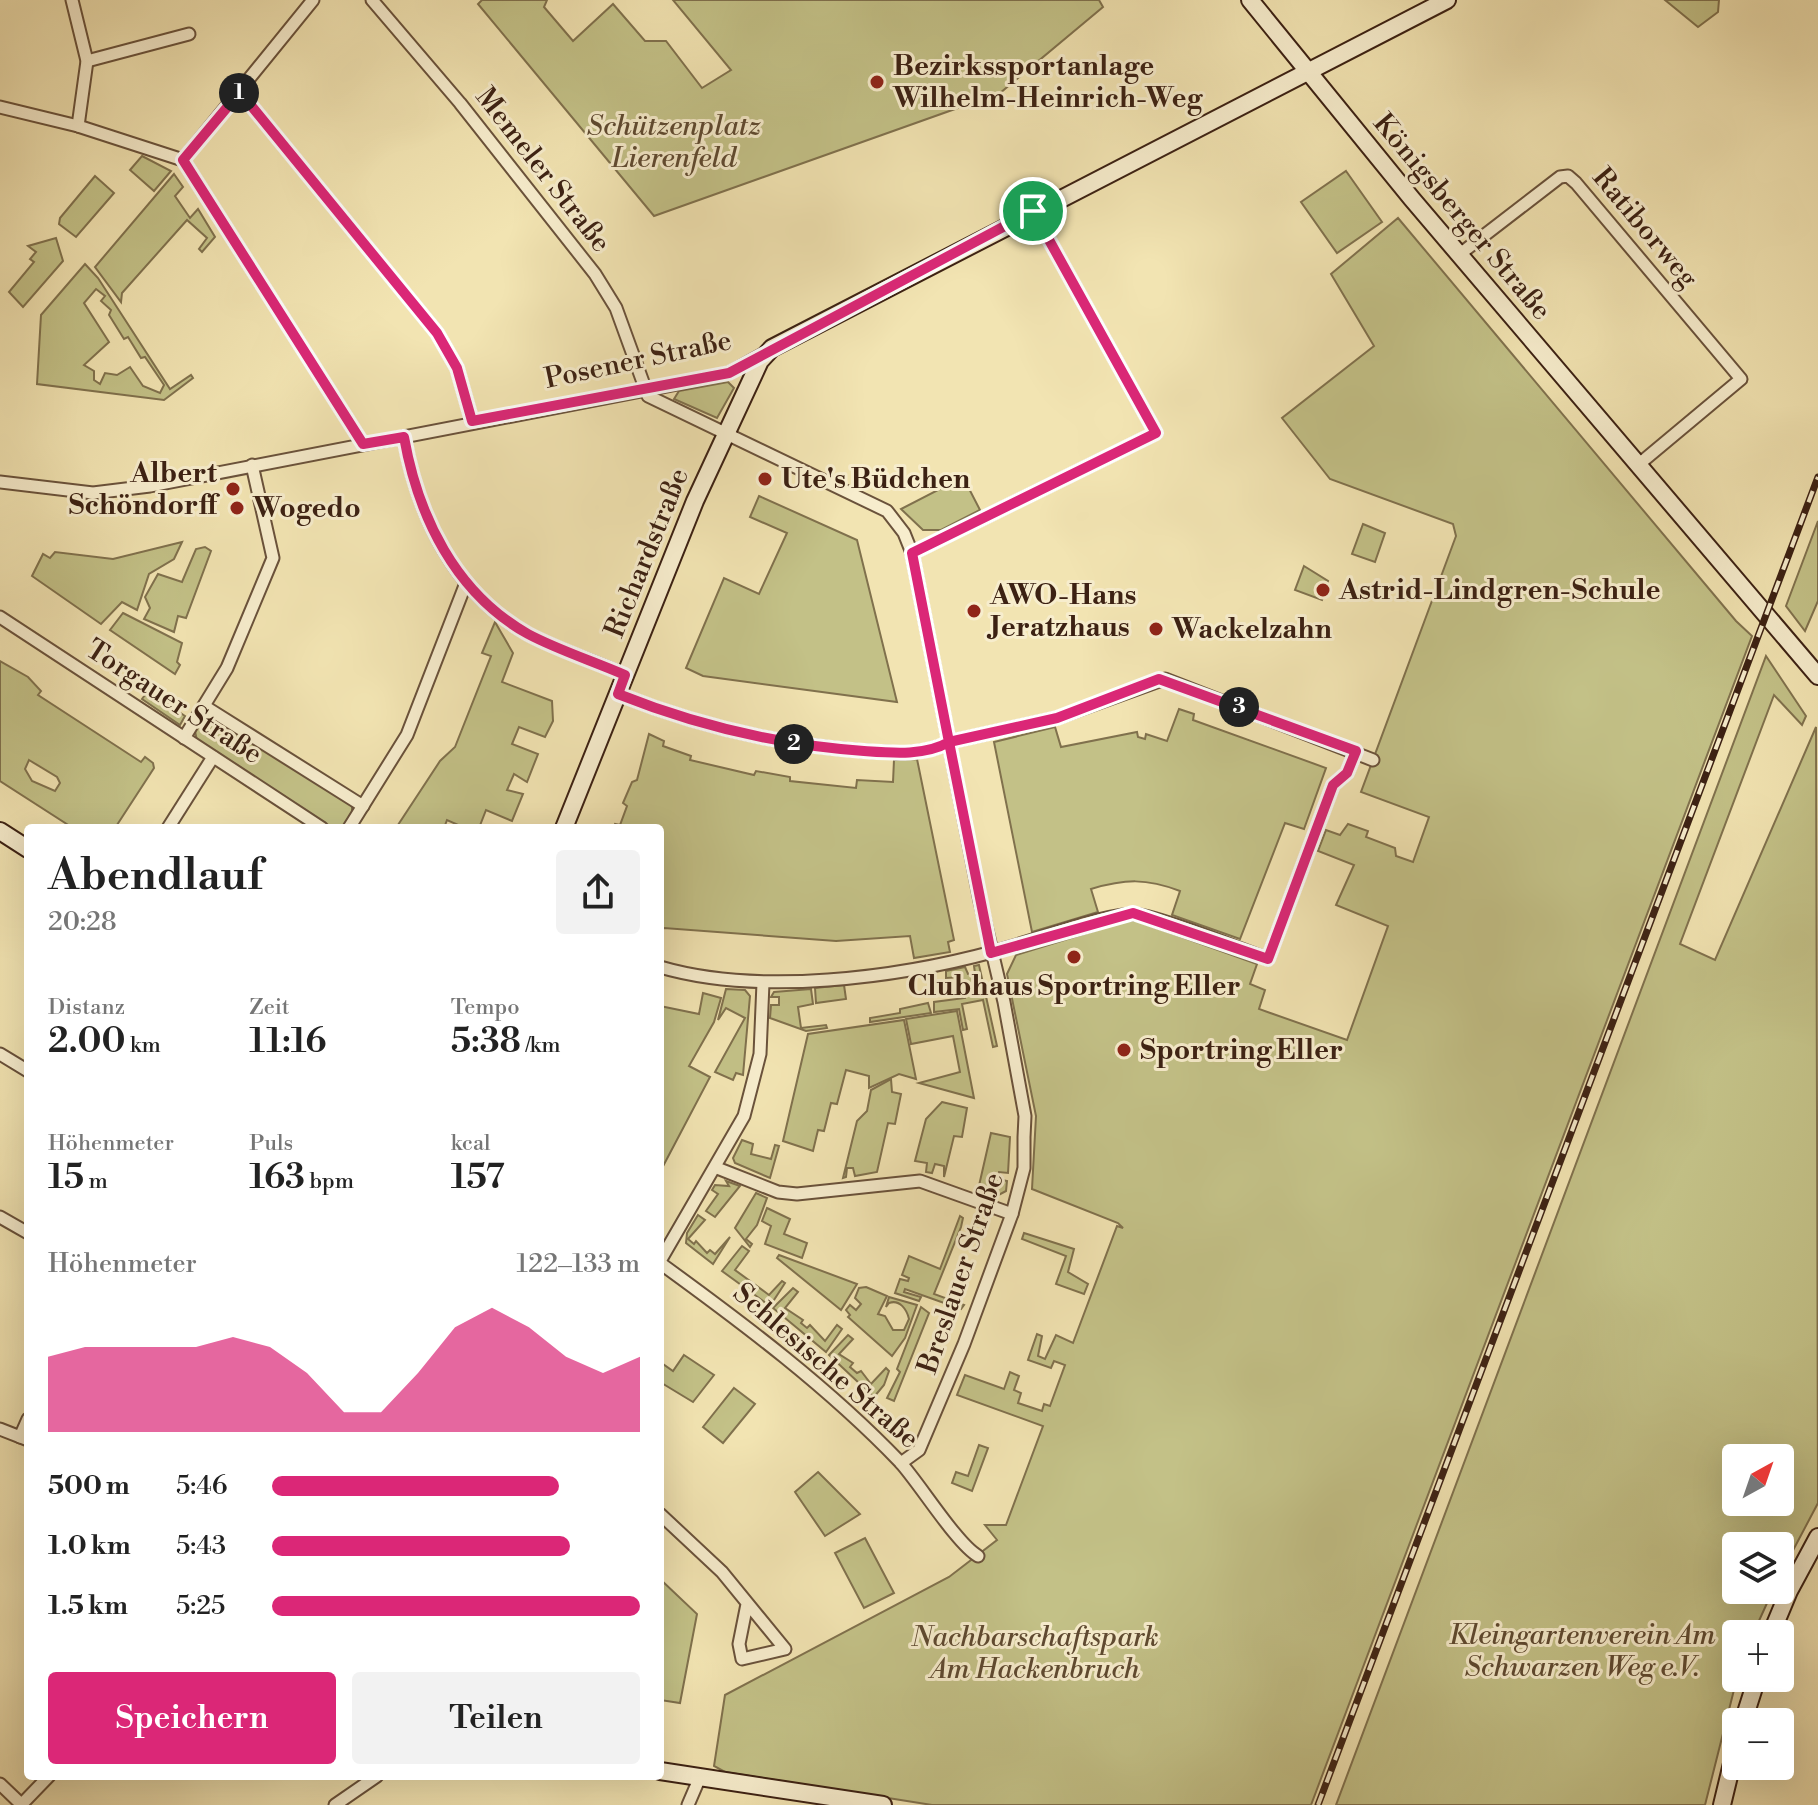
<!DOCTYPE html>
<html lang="de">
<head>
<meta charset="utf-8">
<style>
  body { margin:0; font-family:"Libre Bodoni",serif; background:#f2f2f2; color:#222; height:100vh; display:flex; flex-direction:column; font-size:30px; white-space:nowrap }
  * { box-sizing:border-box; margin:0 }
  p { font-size:26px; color:#767676 }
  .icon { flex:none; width:44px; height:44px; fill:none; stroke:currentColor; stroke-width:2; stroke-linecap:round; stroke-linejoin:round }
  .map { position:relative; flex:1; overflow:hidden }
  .panel { position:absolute; left:24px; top:824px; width:640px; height:956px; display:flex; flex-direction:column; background:#fff; border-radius:8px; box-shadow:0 8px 32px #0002 }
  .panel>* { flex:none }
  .needle { width:52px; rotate:40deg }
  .tools { position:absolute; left:1722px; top:1444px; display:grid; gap:16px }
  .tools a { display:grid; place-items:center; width:72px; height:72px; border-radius:8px; background:#fff; box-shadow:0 8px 32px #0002; font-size:40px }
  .pin { position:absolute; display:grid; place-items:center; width:68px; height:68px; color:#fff; margin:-34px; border:4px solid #fff; border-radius:50%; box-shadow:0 2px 8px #0007 }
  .km { position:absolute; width:40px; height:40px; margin:-20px; border-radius:50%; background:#222; color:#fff; font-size:22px; line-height:40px; text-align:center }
  .round { display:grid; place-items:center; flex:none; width:84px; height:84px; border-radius:8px; background:#f2f2f2 }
  .headline { display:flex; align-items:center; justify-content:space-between; height:136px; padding:0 24px }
  h1 { font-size:44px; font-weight:600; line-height:60px }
  .figures { display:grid; grid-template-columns:repeat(3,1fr); gap:12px; height:136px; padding:8px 24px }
  .figures div { display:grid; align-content:center }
  .figures b { font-size:34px; font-weight:600 }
  .figures small { font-size:22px; font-weight:400 }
  .figures p { font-size:22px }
  .chart { height:224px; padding:16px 24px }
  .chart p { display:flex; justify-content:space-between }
  .chart svg { width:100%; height:144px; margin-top:8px; fill:#db2777; opacity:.7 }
  .button { display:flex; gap:16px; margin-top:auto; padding:16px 24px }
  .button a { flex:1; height:92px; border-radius:8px; background:#db2777; color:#fff; font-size:32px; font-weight:600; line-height:92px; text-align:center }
  .button a+a { background:#f2f2f2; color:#222 }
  ul { padding:0 24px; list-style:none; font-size:26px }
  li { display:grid; grid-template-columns:128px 96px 1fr; align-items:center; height:60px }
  li i { height:20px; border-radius:10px; background:#db2777 }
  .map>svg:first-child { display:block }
</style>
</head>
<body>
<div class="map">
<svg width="1818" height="1805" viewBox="0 0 1818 1805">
  <rect width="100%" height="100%" fill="#f2e4b2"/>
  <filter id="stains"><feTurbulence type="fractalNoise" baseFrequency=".0025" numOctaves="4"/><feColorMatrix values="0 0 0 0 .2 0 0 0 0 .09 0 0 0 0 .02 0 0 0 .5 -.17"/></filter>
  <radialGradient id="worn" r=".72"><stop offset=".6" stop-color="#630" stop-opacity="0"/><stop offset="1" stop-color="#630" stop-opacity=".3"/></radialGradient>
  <g fill="#c3c187" stroke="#80714d" stroke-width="2" fill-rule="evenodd">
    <path d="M482 0H547L544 7 573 41 613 4 645 41H666L702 88 731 70 673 0H1099L1103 7 1000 93 654 216 478 4Z"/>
    <path d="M1665 0H1719L1718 12 1698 27Z"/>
    <path d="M142 156 171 171 154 191 130 170Z"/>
    <path d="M1346 171 1382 222 1337 253 1301 202Z"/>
    <path d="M174 174 183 187 175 196 190 218 198 209 215 237 202 252 199 249 207 238 187 220 122 293 121 302 95 267Z"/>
    <path d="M95 176 114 193 76 237 59 224 60 218Z"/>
    <path d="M1398 218 1736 621 1752 636 1311 1805H932L725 1772 714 1766 725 1695 949 1577 997 1540 985 1525H1006L1043 1426 957 1395 965 1375 1004 1389 1010 1372 1019 1376 1014 1390 1021 1393 1018 1403 1042 1411 1044 1404 1050 1406 1065 1365 1054 1361 1051 1368 1028 1360 1037 1334 1042 1336 1038 1356 1045 1359 1056 1335 1073 1343 1117 1226 1123 1228 1118 1223 1032 1189 1036 1116 1007 974 1016 955 1132 919 1257 964 1250 984 1265 990 1259 1009 1347 1040 1388 926 1336 905 1354 865 1318 851 1326 830 1340 835 1348 824 1368 831 1366 837 1395 848 1396 856 1413 862 1429 817 1361 792 1456 536 1453 524 1330 479 1282 418 1374 346 1331 274Z"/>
    <path d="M56 238 63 261 23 307 9 292 34 262 30 259 36 252 28 246Z"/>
    <path d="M85 264 98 278 170 389 191 375 193 378 164 400 37 384 41 315ZM96 289 105 296 101 301 111 310 109 315 124 339 128 337 141 358 145 357 164 385 160 393 143 386 130 367 117 375 105 373 100 384 94 380V371L84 365 109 342 84 303Z"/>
    <path d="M728 382 734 388 717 418 674 399 679 391Z"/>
    <path d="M963 477 980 510 941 530H923L901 509Z"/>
    <path d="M759 496 857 540 897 702 703 676 686 668 724 578 759 594 787 533 750 517Z"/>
    <path d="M1818 521V601L1805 631 1786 606Z"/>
    <path d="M1363 524 1385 533 1375 562 1352 554Z"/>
    <path d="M182 542 174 559 149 574 137 610 122 602 101 624 32 576 43 554 50 558 55 552 113 559Z"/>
    <path d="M205 547 211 551 186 618 178 616 174 632 144 619 150 608 145 597 158 574 182 582 196 549Z"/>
    <path d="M1304 566 1328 581 1322 600 1295 590Z"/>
    <path d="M123 613 182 643 177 662 180 665 175 674 110 630Z"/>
    <path d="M495 622 513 653 502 682 552 701 553 721 545 737 519 727 512 744 538 754 527 782 514 774 507 790 523 794 512 821 486 810 479 828H465L447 820 444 828H396L440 761 455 747 491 656 482 653Z"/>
    <path d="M1766 656 1806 716 1802 725 1774 695 1680 944 1715 960 1816 727 1818 1503 1780 1575V1546H1736V1590H1773L1753 1634H1736L1737 1678 1705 1805H1336ZM1780 1458V1502H1736V1458Z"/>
    <path d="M0 661 28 677 41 691 38 695 141 762 145 757 153 763 154 768 115 828H73L0 781ZM29 760 57 777 60 783 55 791 32 781 25 769Z"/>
    <path d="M148 691 185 716 180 725 142 699Z"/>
    <path d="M1179 709 1194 714 1193 720 1326 768 1304 829 1285 823 1240 939 1172 915 1180 891C1146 878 1125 879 1091 889L1098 912 1032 932 994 742 1055 727 1061 747 1137 732 1138 737 1145 739 1146 734 1167 741Z"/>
    <path d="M207 714 352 806V813L343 828H329L197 741 195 731Z"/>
    <path d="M649 734 664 741 663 746 691 756 690 760 754 775 756 771 790 777V781L856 788 857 780 893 782 894 760 917 759 954 940 948 942 950 952 914 958 910 936 836 941 664 928 660 931V828H613L615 824 620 825 627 806 623 803 632 782 637 780Z"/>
    <path d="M979 965 997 1046 993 1047 983 1000 962 1004 967 1029 963 1030 959 1009 934 1012V1002L965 998 962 977 946 978V971L965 967 968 974 975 973 974 966Z"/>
    <path d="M844 985 846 999 816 1003 815 988Z"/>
    <path d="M726 989 745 990 750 996 743 1075 736 1073 733 1080 715 1072 745 1018 726 1008 718 1020Z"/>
    <path d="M811 989 813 1004 798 1007 801 1028 826 1025 827 1028 806 1031 770 1018 771 1005H779V997H771L774 992Z"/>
    <path d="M703 993 721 998 714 1022 689 1066 710 1077 660 1172V1006L699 1014Z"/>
    <path d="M928 1003 931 1013 870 1022V1018L900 1013V1009Z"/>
    <path d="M957 1011 974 1098 919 1083 960 1072 953 1036 911 1044 906 1019Z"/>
    <path d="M904 1020 916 1079 899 1074 869 1088V1076L846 1070 837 1104 831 1103 824 1131 818 1130 813 1151 783 1141 808 1034Z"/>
    <path d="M891 1079 892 1092 901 1094 895 1124 888 1123 877 1172 855 1176 853 1168H847L846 1177 843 1178 857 1121 867 1111 871 1090Z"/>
    <path d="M942 1102 967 1108 962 1137 954 1136 944 1177V1166L935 1164 932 1173 926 1172 927 1163 915 1161 926 1119Z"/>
    <path d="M991 1133 1010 1137 1008 1173 999 1172 998 1179 1007 1181 1006 1191 995 1197 978 1190Z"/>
    <path d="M742 1140 753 1144 751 1154 771 1159 775 1145 779 1146 770 1178 735 1163 733 1158Z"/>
    <path d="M726 1181 740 1186 715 1217 706 1211 718 1194 712 1190 715 1185 729 1186Z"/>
    <path d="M756 1193 767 1198 757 1225 746 1239 752 1244 750 1247 735 1228Z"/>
    <path d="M767 1208 790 1219 784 1234 807 1243 802 1258 765 1244 771 1226 762 1221Z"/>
    <path d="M698 1215 705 1220 688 1239 694 1244 696 1241 707 1253 710 1250 715 1254 730 1237 713 1264 686 1243 687 1233Z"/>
    <path d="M960 1216 963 1218 961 1227 934 1294 964 1305 961 1309 905 1289 904 1292 921 1297 919 1301 895 1293 900 1279 908 1281 909 1278 902 1275 909 1256 940 1269Z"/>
    <path d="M1024 1233 1074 1249 1068 1272 1088 1284 1084 1294 1056 1284 1066 1256 1022 1239Z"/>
    <path d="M742 1246 749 1251 735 1270 769 1295 782 1281 785 1283 770 1306 722 1271Z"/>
    <path d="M779 1255 857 1284 841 1310 777 1258Z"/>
    <path d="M866 1287 887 1296 878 1314 885 1316 893 1330H904L909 1319C907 1310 900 1299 889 1303L886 1307 889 1297 917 1305 905 1338 892 1356 848 1317 850 1315 846 1310 850 1305 856 1310 861 1304 855 1298 859 1288Z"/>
    <path d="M793 1288 798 1292 785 1308 803 1320 801 1323 807 1328 810 1325 825 1341 837 1325 842 1329 826 1352 773 1308Z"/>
    <path d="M921 1307 929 1313 894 1401 887 1398 900 1372 897 1369Z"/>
    <path d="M848 1335 853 1339 839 1354 853 1363 850 1367 857 1373 861 1371 871 1384 886 1368 889 1371 884 1385 874 1397 829 1355Z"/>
    <path d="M684 1355 714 1375 693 1402 660 1382V1362L673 1371Z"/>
    <path d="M734 1388 755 1404 723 1443 703 1427Z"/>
    <path d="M979 1445 988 1448 972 1491 952 1483 956 1472 968 1476Z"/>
    <path d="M818 1472 860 1514 825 1536 795 1492Z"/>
    <path d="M865 1538 894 1593 864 1608 835 1553Z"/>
    <path d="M660 1579 697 1614 680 1703 660 1700Z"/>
  </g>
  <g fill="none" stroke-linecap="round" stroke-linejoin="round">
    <g stroke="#6a523b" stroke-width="15">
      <g id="street">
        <path d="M72 0 87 61 78 126"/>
        <path d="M372 0 460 103 595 274 616 308 648 396 887 511 904 533 912 553 980 901 1004 1002 1025 1116 1024 1137V1168L1012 1214 964 1344 919 1450 901 1463"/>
        <path d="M87 61 189 34"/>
        <path d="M240 92 437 333 457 368 472 421"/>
        <path d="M0 107 78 126 183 160 363 444"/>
        <path d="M183 160 313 0"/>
        <path d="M1460 254 1560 177 1568 176 1576 183 1741 379 1638 465"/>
        <path d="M404 437C418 516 454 593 528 634 558 650 594 661 625 675"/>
        <path d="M0 482 93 493 150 486 683 383 729 373 761 355"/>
        <path d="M912 553 1156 433 1033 211"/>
        <path d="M0 617 322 828"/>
        <path d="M618 694C698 726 777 745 864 751 892 753 925 756 949 742L1057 718 1165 679 1373 760"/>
        <path d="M204 706 363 806"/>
        <path d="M184 738 227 668 273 558 252 465"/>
        <path d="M168 828 213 757"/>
        <path d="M349 828 407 735 466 583"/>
        <path d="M660 967C759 996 897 978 996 951 1038 940 1087 919 1130 914 1147 911 1245 951 1268 959L1333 785 1347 773 1356 751"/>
        <path d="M0 1054 28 1071"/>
        <path d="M717 1168 778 1192 797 1194 920 1181 1012 1214"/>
        <path d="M0 1217 28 1233"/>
        <path d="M660 1261 744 1116 760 1054 763 983"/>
        <path d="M660 1263C744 1324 828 1387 900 1462 920 1484 957 1544 978 1556"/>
        <path d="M0 1429 28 1440"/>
        <path d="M20 1437 28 1419"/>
        <path d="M660 1514 722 1572 785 1649 742 1659 739 1644 747 1604"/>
        <path d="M0 1784 22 1805"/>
        <path d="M21 1805 49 1776"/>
        <path d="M335 1805 377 1776"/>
        <path d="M688 1805 700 1777"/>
      </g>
    </g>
    <g stroke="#3c2113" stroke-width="20">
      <g id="secondary">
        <path d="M1250 0 1412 199 1818 676"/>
        <path d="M564 828 695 501 760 361 772 348 1447 0"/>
        <path d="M0 831 28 849"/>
        <path d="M1771 1634 1789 1591 1818 1537"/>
        <path d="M1743 1722 1757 1678"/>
        <path d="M660 1771 883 1805"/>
        <path d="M1722 1805 1736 1747"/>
      </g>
    </g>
    <use href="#street" stroke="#f7edcd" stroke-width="11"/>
    <use href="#secondary" stroke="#f7edcd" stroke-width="16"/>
    <g stroke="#3c2113" stroke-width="7">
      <path id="rail" d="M1318 1805 1818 477"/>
    </g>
    <use href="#rail" stroke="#f7edcd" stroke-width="4" stroke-dasharray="12" stroke-linecap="butt"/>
  </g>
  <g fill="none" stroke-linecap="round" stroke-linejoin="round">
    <g stroke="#fff" stroke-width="16">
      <path id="route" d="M1033 211 729 373 472 421 457 368 437 333 240 92 183 160 363 444 404 437C418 516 455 593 528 634 558 650 593 661 625 675L618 694C698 726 778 745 864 751 892 753 925 756 949 742L991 953 1133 913 1268 959 1333 785 1347 773 1356 751 1159 679 1057 718 949 742 912 553 1156 433 1033 211"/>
    </g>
    <use href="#route" stroke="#db2777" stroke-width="10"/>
  </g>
  <g fill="#8f2418" stroke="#f7edcd" stroke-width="3">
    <circle cx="877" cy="82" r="8"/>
    <circle cx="765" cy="479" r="8"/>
    <circle cx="233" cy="489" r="8"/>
    <circle cx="237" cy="508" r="8"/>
    <circle cx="1323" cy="590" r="8"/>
    <circle cx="974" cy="611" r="8"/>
    <circle cx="1156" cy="629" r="8"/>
    <circle cx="1074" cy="957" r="8"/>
    <circle cx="1124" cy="1050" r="8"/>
  </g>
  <g text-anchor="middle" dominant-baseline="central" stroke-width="6" stroke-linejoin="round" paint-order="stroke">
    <g font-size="28" font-weight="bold" fill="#3c2113" stroke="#f7edcd" text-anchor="start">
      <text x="893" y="66">Bezirkssportanlage<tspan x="893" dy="32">Wilhelm-Heinrich-Weg</tspan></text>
      <text x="217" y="473" text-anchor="end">Albert<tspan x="217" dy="32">Schöndorff</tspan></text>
      <text x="781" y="479">Ute's Büdchen</text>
      <text x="253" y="508">Wogedo</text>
      <text x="1339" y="590">Astrid-Lindgren-Schule</text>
      <text x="990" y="595">AWO-Hans<tspan x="990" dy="32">Jeratzhaus</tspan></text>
      <text x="1172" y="629">Wackelzahn</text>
      <text x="1074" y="986" text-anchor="middle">Clubhaus Sportring Eller</text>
      <text x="1140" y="1050">Sportring Eller</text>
    </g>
    <g font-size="28" font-style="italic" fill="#5e4930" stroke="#f7edcd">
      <text x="674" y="126">Schützenplatz<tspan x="674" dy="32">Lierenfeld</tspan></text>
      <text x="1582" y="1635">Kleingartenverein Am<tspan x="1582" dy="32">Schwarzen Weg e.V.</tspan></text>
      <text x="1035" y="1637">Nachbarschaftspark<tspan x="1035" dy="32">Am Hackenbruch</tspan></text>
    </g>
    <g font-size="28" fill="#3c2113" stroke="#f7edcd">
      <text transform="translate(543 170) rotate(52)">Memeler Straße</text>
      <text transform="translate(1462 217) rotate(50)">Königsberger Straße</text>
      <text transform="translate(1645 228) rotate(50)">Ratiborweg</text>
      <text transform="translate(638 360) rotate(-12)">Posener Straße</text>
      <text transform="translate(647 553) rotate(-68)">Richardstraße</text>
      <text transform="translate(174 702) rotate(33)">Torgauer Straße</text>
      <text transform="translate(961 1273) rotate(-71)">Breslauer Straße</text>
      <text transform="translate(826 1366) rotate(41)">Schlesische Straße</text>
    </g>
  </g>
  <rect width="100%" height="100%" filter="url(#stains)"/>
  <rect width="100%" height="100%" fill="url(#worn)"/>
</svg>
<div class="tools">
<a><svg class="needle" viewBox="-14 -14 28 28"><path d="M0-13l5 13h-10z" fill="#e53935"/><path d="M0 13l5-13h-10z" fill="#767676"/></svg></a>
<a><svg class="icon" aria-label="layers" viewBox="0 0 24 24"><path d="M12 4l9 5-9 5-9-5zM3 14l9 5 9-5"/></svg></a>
<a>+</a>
<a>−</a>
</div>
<div class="pin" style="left:1033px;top:211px;background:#1e9e55"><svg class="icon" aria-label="arrive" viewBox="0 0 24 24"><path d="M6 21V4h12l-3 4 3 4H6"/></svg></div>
<b class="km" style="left:239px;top:93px">1</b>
<b class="km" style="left:794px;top:744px">2</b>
<b class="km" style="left:1239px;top:707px">3</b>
<section class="panel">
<div class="headline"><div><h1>Abendlauf</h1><p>20:28</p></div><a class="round"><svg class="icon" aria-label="share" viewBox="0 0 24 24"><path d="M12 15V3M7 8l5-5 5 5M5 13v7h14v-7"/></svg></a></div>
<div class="figures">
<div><p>Distanz</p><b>2.00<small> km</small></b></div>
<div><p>Zeit</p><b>11:16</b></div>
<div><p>Tempo</p><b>5:38<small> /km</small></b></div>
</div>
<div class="figures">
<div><p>Höhenmeter</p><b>15<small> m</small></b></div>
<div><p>Puls</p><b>163<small> bpm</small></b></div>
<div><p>kcal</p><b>157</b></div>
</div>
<div class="chart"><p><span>Höhenmeter</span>122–133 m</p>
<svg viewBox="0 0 160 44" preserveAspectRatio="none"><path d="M0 44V21L10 18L20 18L30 18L40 18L50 15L60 18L70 26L80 38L90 38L100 26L110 12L120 6L130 12L140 21L150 26L160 21V44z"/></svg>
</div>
<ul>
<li><b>500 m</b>5:46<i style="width:78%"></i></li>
<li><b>1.0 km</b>5:43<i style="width:81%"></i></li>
<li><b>1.5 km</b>5:25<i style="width:100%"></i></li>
</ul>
<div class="button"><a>Speichern</a><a>Teilen</a></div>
</section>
</div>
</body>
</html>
